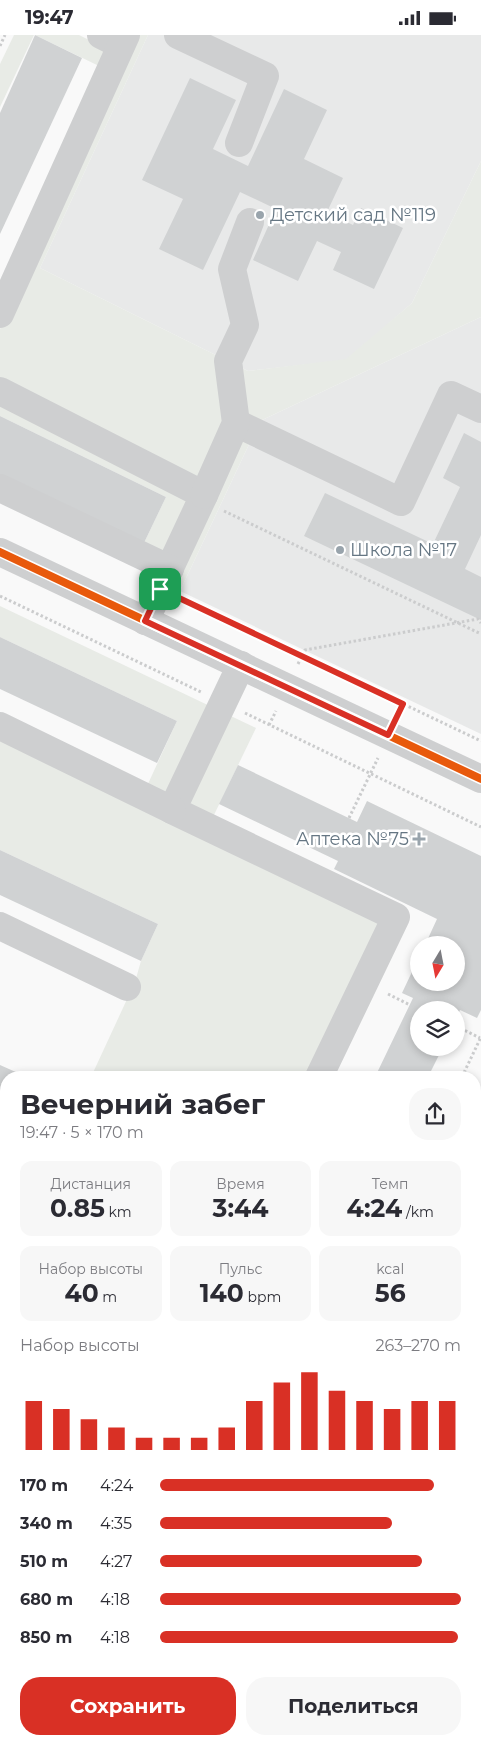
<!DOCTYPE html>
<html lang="ru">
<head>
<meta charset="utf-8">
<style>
  body { margin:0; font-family:Montserrat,sans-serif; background:#f7f7f7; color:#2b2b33; height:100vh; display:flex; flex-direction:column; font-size:19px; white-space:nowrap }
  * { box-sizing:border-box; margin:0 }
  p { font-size:16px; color:#7c7c81 }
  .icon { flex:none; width:28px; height:28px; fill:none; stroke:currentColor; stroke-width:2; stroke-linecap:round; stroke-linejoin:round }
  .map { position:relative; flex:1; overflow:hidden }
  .drawer { position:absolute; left:0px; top:1036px; width:481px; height:674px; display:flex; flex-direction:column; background:#fff; border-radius:20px 20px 0 0; box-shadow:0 2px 8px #0003 }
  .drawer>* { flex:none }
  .needle { width:32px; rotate:190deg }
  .controls { position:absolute; left:410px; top:901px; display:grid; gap:10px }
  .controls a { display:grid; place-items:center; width:55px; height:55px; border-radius:50%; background:#fff; box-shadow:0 2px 8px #0003; font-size:25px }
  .pin { position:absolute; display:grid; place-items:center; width:42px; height:42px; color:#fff; margin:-21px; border-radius:10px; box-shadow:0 2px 8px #0006 }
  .round { display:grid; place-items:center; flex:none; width:52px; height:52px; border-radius:20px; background:#f7f7f7 }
  .head { display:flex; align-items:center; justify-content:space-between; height:85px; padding:0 20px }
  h1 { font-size:28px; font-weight:700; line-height:38px }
  .metrics { display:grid; grid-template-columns:repeat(3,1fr); gap:8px; height:85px; padding:5px 20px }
  .metrics div { display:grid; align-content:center; border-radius:12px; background:#f7f7f7; text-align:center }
  .metrics b { font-size:25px; font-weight:700 }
  .metrics small { font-size:14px; font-weight:400 }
  .metrics p { font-size:14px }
  .chart { height:140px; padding:10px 20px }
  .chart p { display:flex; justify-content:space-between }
  .chart svg { width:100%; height:90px; margin-top:5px; stroke:#d93025; stroke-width:6 }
  .primary-button { display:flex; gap:10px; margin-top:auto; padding:10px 20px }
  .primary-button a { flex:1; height:58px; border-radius:20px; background:#d93025; color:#fff; font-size:20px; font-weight:700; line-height:58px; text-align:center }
  .primary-button a+a { background:#f7f7f7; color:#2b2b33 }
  ul { padding:0 20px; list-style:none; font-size:16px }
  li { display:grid; grid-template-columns:80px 60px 1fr; align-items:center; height:38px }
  li i { height:12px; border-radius:6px; background:#d93025 }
  .status { display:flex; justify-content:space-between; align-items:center; height:35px; padding:0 25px; background:#fff; direction:ltr }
  .status svg { height:14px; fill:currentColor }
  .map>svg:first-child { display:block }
</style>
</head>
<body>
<div class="status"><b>19:47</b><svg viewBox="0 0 49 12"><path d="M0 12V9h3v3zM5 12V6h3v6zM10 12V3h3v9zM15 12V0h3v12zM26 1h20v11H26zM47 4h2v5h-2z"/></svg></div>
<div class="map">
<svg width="481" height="1709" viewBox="0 0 481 1709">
  <rect width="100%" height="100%" fill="#f9f9f9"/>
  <g fill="#e8e9e9">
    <path d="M148 0H481V126L412 268 347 325 248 336 40 233Z"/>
    <path d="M481 282V699L180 556 260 386Z"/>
    <path d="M0 1148 6 1151V1482L0 1486Z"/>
  </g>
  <g fill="#e8ebe6">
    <path d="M14 0H34L0 72V29Z"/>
    <path d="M35 0H79L107 14 99 31Z"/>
    <path d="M134 0H148L40 233 248 336 346 324 412 268 481 126V282L260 386 180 556 169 551 143 510 166 462 0 381V294Z"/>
    <path d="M0 571 256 693 213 782 147 751 177 686 0 602Z"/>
    <path d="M0 700 382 888 310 1042H91L135 947 141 926 158 889 0 815Z"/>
    <path d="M475 1169 481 1172V1191L475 1188Z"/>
    <path d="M475 1280 481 1283V1396L475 1408Z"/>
    <path d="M6 1493V1558L0 1571V1497Z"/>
    <path d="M3 1612 6 1614V1682L0 1679V1619Z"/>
    <path d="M475 1651 481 1654V1709H427L415 1704H475Z"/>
    <path d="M42 1704H146L143 1709H39Z"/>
    <path d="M258 1704H298L295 1709H269Z"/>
  </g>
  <g fill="#d0d2d3">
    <path d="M35 0 82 23 0 199V78Z"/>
    <path d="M190 43 236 65 213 114 248 131 284 54 327 75 304 124 343 143 327 177 353 190 361 173 403 193 374 254 333 235 341 217 317 206 298 246 253 225 276 174 240 157 203 235 159 214 183 164 142 145Z"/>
    <path d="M0 381 166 462 143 510 0 440Z"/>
    <path d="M464 398 481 407V500L465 534 481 542V585L304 501 325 458 433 509 460 452 443 443Z"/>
    <path d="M0 602 177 686 157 728 0 654Z"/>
    <path d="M238 730 357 787 367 766 481 821V975L477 983 460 975 456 984V975H419V1012H443L428 1042H375L413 963 402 958 419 922V948H456V910H425L437 884 334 834 338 826 219 769Z"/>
    <path d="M0 815 158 889 141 926 0 860Z"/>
    <path d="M0 1030 27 1042H6V1072L0 1069Z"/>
    <path d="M475 1188 481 1191V1234L475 1231Z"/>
    <path d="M0 1317 6 1320V1378L0 1391Z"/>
    <path d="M481 1516V1572L475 1569V1527Z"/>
    <path d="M0 1679 6 1682V1704H42L39 1709H0Z"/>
    <path d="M193 1704H243L241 1709H191Z"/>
    <path d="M384 1704H385L396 1709H381Z"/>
  </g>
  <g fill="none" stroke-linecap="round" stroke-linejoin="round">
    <g stroke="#cbcccd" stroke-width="3" stroke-dasharray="2.5 2.5" stroke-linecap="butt">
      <path d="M0 11 5 0"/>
      <path d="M224 476 481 599"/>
      <path d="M0 561 201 657"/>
      <path d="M183 564 481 706"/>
      <path d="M298 629 305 615 478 584 481 588"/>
      <path d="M245 678 481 792"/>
      <path d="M269 690 276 676"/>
      <path d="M349 783 378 723"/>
      <path d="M388 959 410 970"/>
      <path d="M456 991 480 1003"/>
      <path d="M462 1042 481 1002"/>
      <path d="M475 1157 481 1160"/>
      <path d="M475 1636 481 1639"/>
      <path d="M475 1696 481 1684"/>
      <path d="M469 1709 472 1704"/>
    </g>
    <g stroke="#cecfd0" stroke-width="28">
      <path d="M101 0 121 10"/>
      <path d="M178 0 265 41 239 108"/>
      <path d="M0 279 126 0"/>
      <path d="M0 356 204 460 145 586"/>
      <path d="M236 388 401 467 451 360 481 374"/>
      <path d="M0 453 170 534"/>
      <path d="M204 460 236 388 228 326 245 290 232 234 250 187"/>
      <path d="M0 517 481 744"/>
      <path d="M241 630 172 775 396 882 319 1042"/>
      <path d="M0 691 172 775"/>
      <path d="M0 891 127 952"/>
      <path d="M0 1114 6 1117"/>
      <path d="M475 1271 481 1273"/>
      <path d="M475 1428 481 1416"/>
      <path d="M0 1597 6 1584"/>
      <path d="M151 1709 153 1704"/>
      <path d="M331 1709 334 1704"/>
    </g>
    <g stroke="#fff" stroke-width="11">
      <path id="cycleway" d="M0 517 481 744"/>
    </g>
    <use href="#cycleway" stroke="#e8590c" stroke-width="8"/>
  </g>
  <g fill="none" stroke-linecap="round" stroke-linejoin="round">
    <g stroke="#fff" stroke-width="10">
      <path id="route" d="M160 554 403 669 388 700 145 586Z"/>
    </g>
    <use href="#route" stroke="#d93025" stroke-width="6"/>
  </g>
  <g fill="#99a4ac" stroke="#fff" stroke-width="2">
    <circle cx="260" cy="180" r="5"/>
    <circle cx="340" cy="515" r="5"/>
    <path d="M416.5 796.5h5v5h5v5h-5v5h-5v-5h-5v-5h5z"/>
  </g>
  <g text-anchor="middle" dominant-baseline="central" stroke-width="5" stroke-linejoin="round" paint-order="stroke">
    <g font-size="18" fill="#657683" stroke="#fff" text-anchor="start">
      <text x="270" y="180">Детский сад №119</text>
      <text x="350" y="515">Школа №17</text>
      <text x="409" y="804" text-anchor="end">Аптека №75</text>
    </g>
  </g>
</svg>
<div class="controls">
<a><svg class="needle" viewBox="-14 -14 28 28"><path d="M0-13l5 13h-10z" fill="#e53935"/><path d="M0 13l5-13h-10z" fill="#7c7c81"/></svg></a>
<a><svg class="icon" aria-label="layers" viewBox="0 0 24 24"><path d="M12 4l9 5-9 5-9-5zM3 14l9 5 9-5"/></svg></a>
</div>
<div class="pin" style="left:160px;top:554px;background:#1e9e55"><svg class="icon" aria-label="arrive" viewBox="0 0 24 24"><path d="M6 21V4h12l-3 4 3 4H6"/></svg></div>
<section class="drawer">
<div class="head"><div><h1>Вечерний забег</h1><p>19:47 · 5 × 170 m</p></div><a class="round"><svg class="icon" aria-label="share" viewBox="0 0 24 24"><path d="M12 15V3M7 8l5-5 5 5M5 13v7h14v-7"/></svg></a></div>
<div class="metrics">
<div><p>Дистанция</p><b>0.85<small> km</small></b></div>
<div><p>Время</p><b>3:44</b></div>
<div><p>Темп</p><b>4:24<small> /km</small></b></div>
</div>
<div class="metrics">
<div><p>Набор высоты</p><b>40<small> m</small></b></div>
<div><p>Пульс</p><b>140<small> bpm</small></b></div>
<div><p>kcal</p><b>56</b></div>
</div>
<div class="chart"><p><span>Набор высоты</span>263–270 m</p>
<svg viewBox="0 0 160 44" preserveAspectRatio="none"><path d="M5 44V20M15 44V24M25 44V29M35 44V33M45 44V38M55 44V38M65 44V38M75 44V33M85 44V20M95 44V11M105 44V6M115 44V15M125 44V20M135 44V24M145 44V20M155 44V20"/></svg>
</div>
<ul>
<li><b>170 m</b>4:24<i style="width:91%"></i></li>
<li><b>340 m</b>4:35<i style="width:77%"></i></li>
<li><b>510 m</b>4:27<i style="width:87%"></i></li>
<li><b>680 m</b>4:18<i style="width:100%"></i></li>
<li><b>850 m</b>4:18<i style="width:99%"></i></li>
</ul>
<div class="primary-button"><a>Сохранить</a><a>Поделиться</a></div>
</section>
</div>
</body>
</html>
